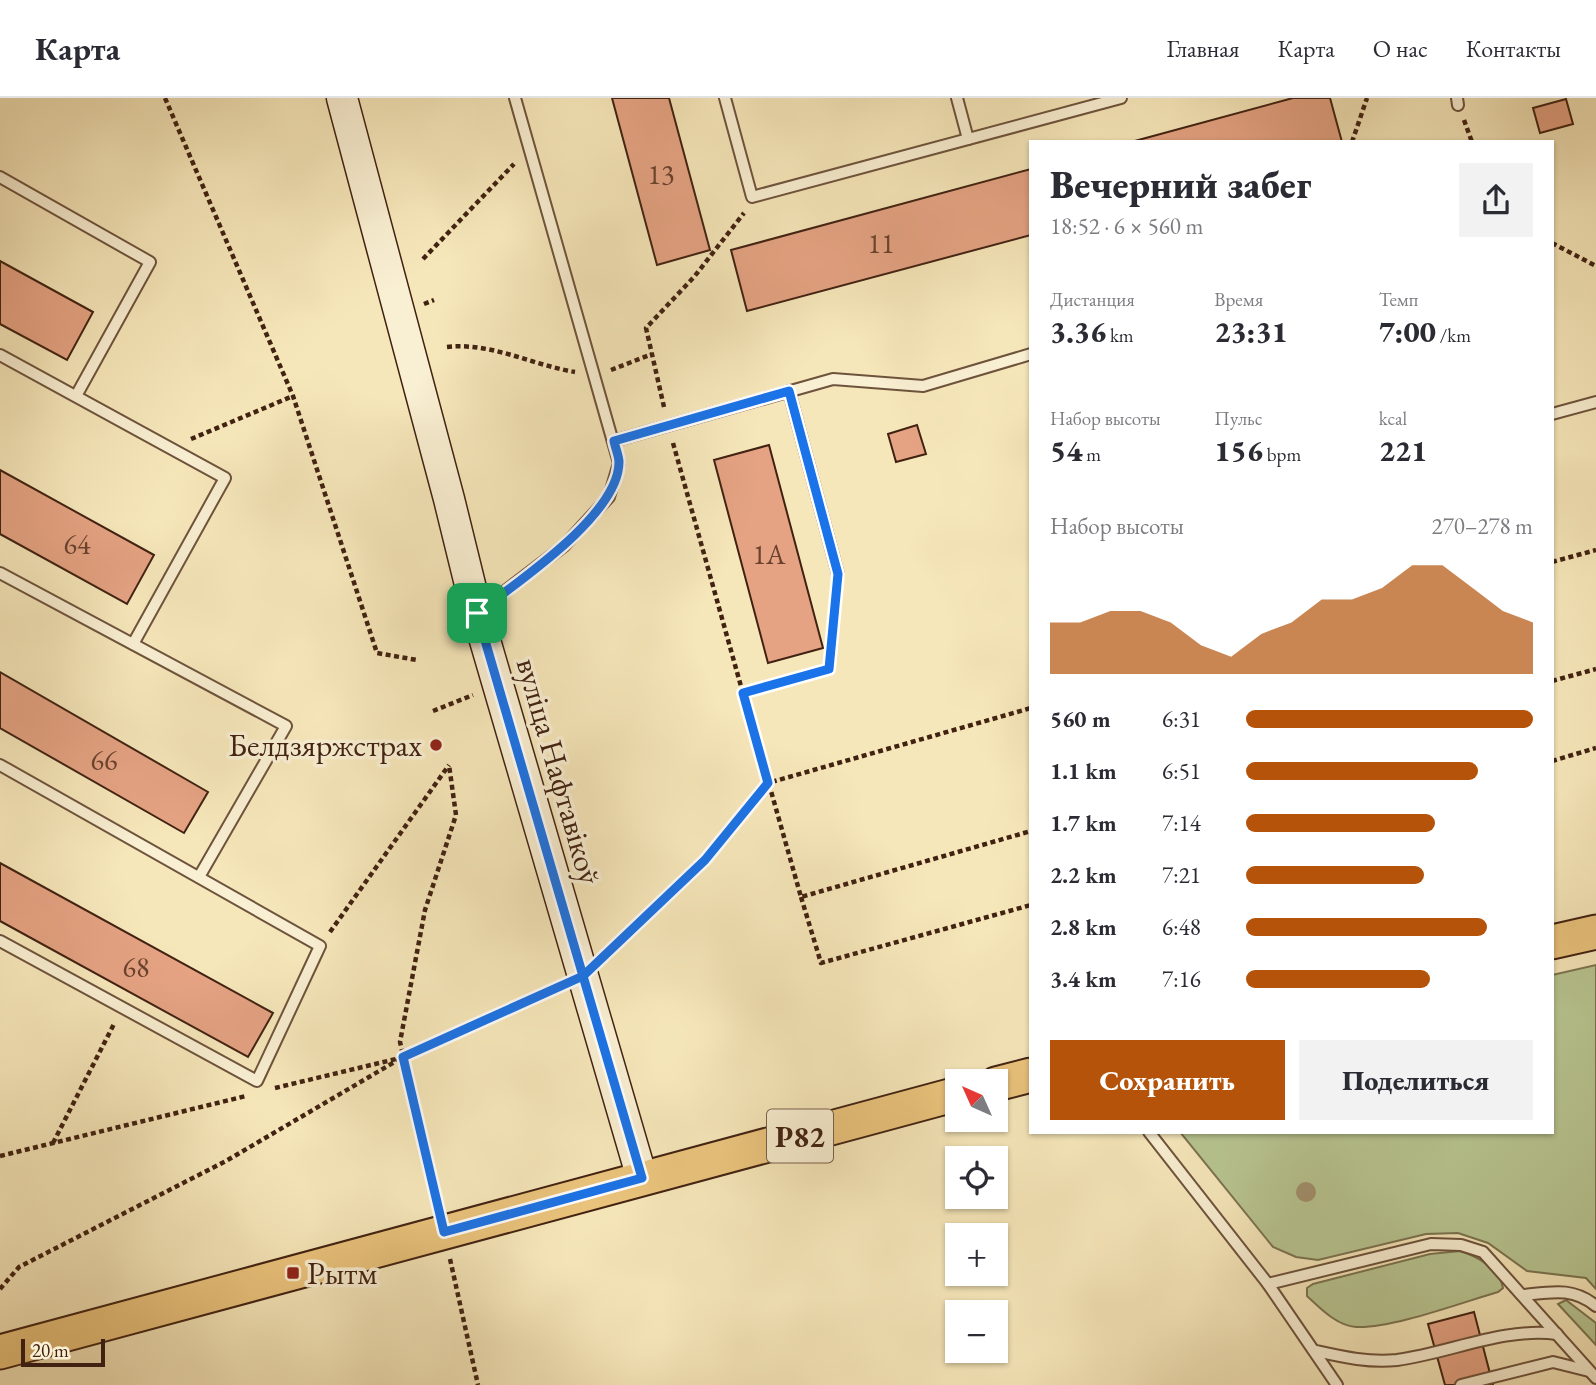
<!DOCTYPE html>
<html lang="ru">
<head>
<meta charset="utf-8">
<style>
  body { margin:0; font-family:"EB Garamond",serif; background:#f2f2f3; color:#2b2b33; height:100vh; display:flex; flex-direction:column; font-size:26px; white-space:nowrap }
  * { box-sizing:border-box; margin:0 }
  p { font-size:23px; color:#7c7c81 }
  .icon { flex:none; width:38px; height:38px; fill:none; stroke:currentColor; stroke-width:2; stroke-linecap:round; stroke-linejoin:round }
  .map { position:relative; flex:1; overflow:hidden }
  .sheet { position:absolute; left:1029px; top:42px; width:525px; height:994px; display:flex; flex-direction:column; background:#fff; border-radius:0px; box-shadow:0 2px 5px #0004 }
  .sheet>* { flex:none }
  .needle { width:46px; rotate:315deg }
  .buttons { position:absolute; left:945px; top:971px; display:grid; gap:14px }
  .buttons a { display:grid; place-items:center; width:63px; height:63px; border-radius:0px; background:#fff; box-shadow:0 2px 5px #0004; font-size:35px }
  .scale { position:absolute; left:21px; bottom:18px; width:84px; box-sizing:border-box; padding-left:7px; border:4px solid #412212; border-top:0; font-size:19px; line-height:24px; white-space:nowrap; color:#412212; -webkit-text-stroke:5px #f9efd2; paint-order:stroke }
  .pin { position:absolute; display:grid; place-items:center; width:60px; height:60px; color:#fff; margin:-30px; border-radius:14px; box-shadow:0 4px 10px #0006 }
  .round { display:grid; place-items:center; flex:none; width:74px; height:74px; border-radius:0px; background:#f2f2f3 }
  .summary { display:flex; align-items:center; justify-content:space-between; height:119px; padding:0 21px }
  h1 { font-size:38px; font-weight:800; line-height:52px }
  .metrics { display:grid; grid-template-columns:repeat(3,1fr); gap:10px; height:119px; padding:7px 21px }
  .metrics div { display:grid; align-content:center }
  .metrics b { font-size:30px; font-weight:800 }
  .metrics small { font-size:19px; font-weight:400 }
  .metrics p { font-size:19px }
  .chart { height:196px; padding:14px 21px }
  .chart p { display:flex; justify-content:space-between }
  .chart svg { width:100%; height:126px; margin-top:7px; fill:#b45309; opacity:.7 }
  .action { display:flex; gap:14px; margin-top:auto; padding:14px 21px }
  .action a { flex:1; height:80px; border-radius:0px; background:#b45309; color:#fff; font-size:28px; font-weight:800; line-height:80px; text-align:center }
  .action a+a { background:#f2f2f3; color:#2b2b33 }
  ul { padding:0 21px; list-style:none; font-size:23px }
  li { display:grid; grid-template-columns:112px 84px 1fr; align-items:center; height:52px }
  li i { height:18px; border-radius:9px; background:#b45309 }
  header { display:flex; align-items:center; gap:42px; box-sizing:border-box; height:98px; padding:0 35px; background:#fff; border-bottom:2px solid #e1e1e2 }
  header strong { font-size:33px }
  nav { display:flex; gap:38px; margin-inline-start:auto; font-size:24px }
  .map>svg:first-child { display:block }
</style>
</head>
<body>
<header>
<strong>Карта</strong>
<nav><a>Главная</a><a>Карта</a><a>О нас</a><a>Контакты</a></nav>
</header>
<div class="map">
<svg width="1596" height="1287" viewBox="0 0 1596 1287">
  <rect width="100%" height="100%" fill="#f6e7ba"/>
  <filter id="stains"><feTurbulence type="fractalNoise" baseFrequency=".00286" numOctaves="4"/><feColorMatrix values="0 0 0 0 .2 0 0 0 0 .09 0 0 0 0 .02 0 0 0 .5 -.17"/></filter>
  <radialGradient id="worn" r=".72"><stop offset=".6" stop-color="#630" stop-opacity="0"/><stop offset="1" stop-color="#630" stop-opacity=".3"/></radialGradient>
  <g fill="#b8c692" stroke="#7c7452" stroke-width="2">
    <path d="M1596 867V1191L1586 1180 1527 1173 1488 1145 1458 1135 1426 1136 1318 1162 1296 1159 1273 1149 1180 1034H1552V877Z"/>
    <path d="M1460 1153C1477 1158 1500 1171 1503 1190L1498 1194C1463 1204 1391 1231 1356 1229 1337 1228 1320 1210 1307 1198V1190L1313 1186 1430 1156Z"/>
    <path d="M1566 1202 1596 1225V1247L1558 1206Z"/>
  </g>
  <g fill="#e5a383" stroke="#412212" stroke-width="2">
    <path d="M612 0H669L710 152 657 167Z"/>
    <path d="M1293 0H1330L1342 44H1131Z"/>
    <path d="M1566 1 1573 26 1540 35 1533 10Z"/>
    <path d="M1031 71V137L747 213 731 152Z"/>
    <path d="M0 163 93 214 67 262 0 226Z"/>
    <path d="M917 327 926 356 896 364 888 336Z"/>
    <path d="M769 347 823 550 768 565 714 362Z"/>
    <path d="M0 372 154 457 127 506 0 436Z"/>
    <path d="M0 574 208 694 184 735 0 630Z"/>
    <path d="M0 765 273 915 248 959 0 823Z"/>
    <path d="M1474 1214 1493 1287H1445L1428 1226Z"/>
  </g>
  <g fill="none" stroke-linecap="round" stroke-linejoin="round">
    <g stroke="#6e533c" stroke-width="14">
      <g id="lane">
        <path d="M725 0 752 99 1121 0"/>
        <path d="M957 0 968 41"/>
        <path d="M1457 0 1458 7"/>
        <path d="M0 79 150 164 76 298"/>
        <path d="M0 257 225 380 133 546"/>
        <path d="M789 293 838 476"/>
        <path d="M1552 316 1596 304"/>
        <path d="M614 343 833 281 923 288 1031 256"/>
        <path d="M0 475 286 628 199 779"/>
        <path d="M479 513 564 448 609 399 619 365 515 0"/>
        <path d="M0 667 320 848 257 983 0 843"/>
        <path d="M1149 1034 1268 1186 1337 1287"/>
        <path d="M1268 1186 1431 1146 1461 1147 1483 1154 1596 1280"/>
        <path d="M1524 1197C1552 1194 1573 1189 1596 1208"/>
        <path d="M1316 1253C1343 1259 1369 1265 1397 1262 1450 1255 1503 1229 1557 1236"/>
        <path d="M1461 1287 1553 1264 1589 1273"/>
      </g>
    </g>
    <g stroke="#412212" stroke-width="33">
      <path id="secondary" d="M342 0 449 401 477 515 642 1080"/>
    </g>
    <g stroke="#412212" stroke-width="37">
      <g id="primary">
        <path d="M1552 844 1596 834"/>
        <path d="M996 986 1031 977"/>
        <path d="M0 1254 957 996"/>
      </g>
    </g>
    <g stroke="#412212" stroke-width="4.5" stroke-dasharray="5 3.5" stroke-linecap="butt">
      <path d="M165 0 293 298 377 555 417 562"/>
      <path d="M1464 22 1472 44"/>
      <path d="M1352 44 1367 0"/>
      <path d="M1552 145 1596 168"/>
      <path d="M423 161 514 66"/>
      <path d="M424 206 434 202"/>
      <path d="M447 249C491 244 532 267 575 274"/>
      <path d="M611 272 652 256"/>
      <path d="M664 309 646 230 694 179 744 115"/>
      <path d="M191 341 293 298"/>
      <path d="M673 345 768 685 1031 610"/>
      <path d="M1552 464 1596 452"/>
      <path d="M1552 583 1596 571"/>
      <path d="M743 595 829 571 836 493"/>
      <path d="M433 613 473 597"/>
      <path d="M1552 663 1596 650"/>
      <path d="M769 686 801 799 1031 733"/>
      <path d="M801 799 821 865 1031 807"/>
      <path d="M330 834 449 667"/>
      <path d="M606 856 705 762 768 685"/>
      <path d="M275 990 396 961"/>
      <path d="M53 1045 114 926"/>
      <path d="M0 1058 246 998"/>
      <path d="M437 1105 400 944 425 812 456 717 449 667"/>
      <path d="M450 1161 478 1287"/>
      <path d="M0 1191 19 1169 226 1063 403 959 559 889"/>
    </g>
    <use href="#lane" stroke="#f9efd2" stroke-width="10"/>
    <use href="#secondary" stroke="#f9efd2" stroke-width="30"/>
    <use href="#primary" stroke="#ebc47d" stroke-width="33"/>
  </g>
  <circle fill="#a3916f" cx="1306" cy="1094" r="10"/>
  <g fill="none" stroke-linecap="round" stroke-linejoin="round">
    <g stroke="#fff" stroke-width="14">
      <path id="route" d="M477 515 583 878 403 959 444 1134 642 1080 583 878 705 762 768 685 743 595 829 571 838 476 789 293 614 343C615 349 619 358 619 364 619 417 516 485 477 515"/>
    </g>
    <use href="#route" stroke="#1a73e8" stroke-width="9"/>
  </g>
  <g fill="#8f2418" stroke="#f9efd2" stroke-width="2.5">
    <circle cx="436" cy="647" r="7"/>
    <rect x="286" y="1168" width="14" height="14" rx="3.5"/>
  </g>
  <g text-anchor="middle" dominant-baseline="central" stroke-width="7" stroke-linejoin="round" paint-order="stroke">
    <g font-size="28" fill="#6a422e">
      <text x="661" y="76">13</text>
      <text x="881" y="145">11</text>
      <text x="77" y="446">64</text>
      <text x="769" y="456">1А</text>
      <text x="104" y="662">66</text>
      <text x="136" y="869">68</text>
    </g>
    <rect fill="#f9efd2" stroke="#78604c" stroke-width="2" x="767" y="1011.5" width="66" height="53" rx="5"/>
    <g font-size="30" font-weight="bold" fill="#412212">
      <text x="800" y="1038">Р82</text>
    </g>
    <g font-size="32" fill="#412212" stroke="#f9efd2" text-anchor="end">
      <text x="422" y="647">Белдзяржстрах</text>
      <text x="307" y="1175" text-anchor="start">Рытм</text>
    </g>
    <g font-size="32" fill="#412212" stroke="#f9efd2">
      <text transform="translate(559 673) rotate(74)">вуліца Нафтавікоў</text>
    </g>
  </g>
  <rect width="100%" height="100%" filter="url(#stains)"/>
  <rect width="100%" height="100%" fill="url(#worn)"/>
</svg>
<div class="buttons">
<a><svg class="needle" viewBox="-14 -14 28 28"><path d="M0-13l5 13h-10z" fill="#e53935"/><path d="M0 13l5-13h-10z" fill="#7c7c81"/></svg></a>
<a><svg class="icon" aria-label="locate" viewBox="0 0 24 24"><circle cx="12" cy="12" r="6"/><path d="M12 2v4M12 18v4M2 12h4M18 12h4"/></svg></a>
<a>+</a>
<a>−</a>
</div>
<div class="scale">20 m</div>
<div class="pin" style="left:477px;top:515px;background:#1e9e55"><svg class="icon" aria-label="arrive" viewBox="0 0 24 24"><path d="M6 21V4h12l-3 4 3 4H6"/></svg></div>
<section class="sheet">
<div class="summary"><div><h1>Вечерний забег</h1><p>18:52 · 6 × 560 m</p></div><a class="round"><svg class="icon" aria-label="share" viewBox="0 0 24 24"><path d="M12 15V3M7 8l5-5 5 5M5 13v7h14v-7"/></svg></a></div>
<div class="metrics">
<div><p>Дистанция</p><b>3.36<small> km</small></b></div>
<div><p>Время</p><b>23:31</b></div>
<div><p>Темп</p><b>7:00<small> /km</small></b></div>
</div>
<div class="metrics">
<div><p>Набор высоты</p><b>54<small> m</small></b></div>
<div><p>Пульс</p><b>156<small> bpm</small></b></div>
<div><p>kcal</p><b>221</b></div>
</div>
<div class="chart"><p><span>Набор высоты</span>270–278 m</p>
<svg viewBox="0 0 160 44" preserveAspectRatio="none"><path d="M0 44V26L10 26L20 22L30 22L40 26L50 34L60 38L70 30L80 26L90 18L100 18L110 14L120 6L130 6L140 14L150 22L160 26V44z"/></svg>
</div>
<ul>
<li><b>560 m</b>6:31<i style="width:100%"></i></li>
<li><b>1.1 km</b>6:51<i style="width:81%"></i></li>
<li><b>1.7 km</b>7:14<i style="width:66%"></i></li>
<li><b>2.2 km</b>7:21<i style="width:62%"></i></li>
<li><b>2.8 km</b>6:48<i style="width:84%"></i></li>
<li><b>3.4 km</b>7:16<i style="width:64%"></i></li>
</ul>
<div class="action"><a>Сохранить</a><a>Поделиться</a></div>
</section>
</div>
</body>
</html>
